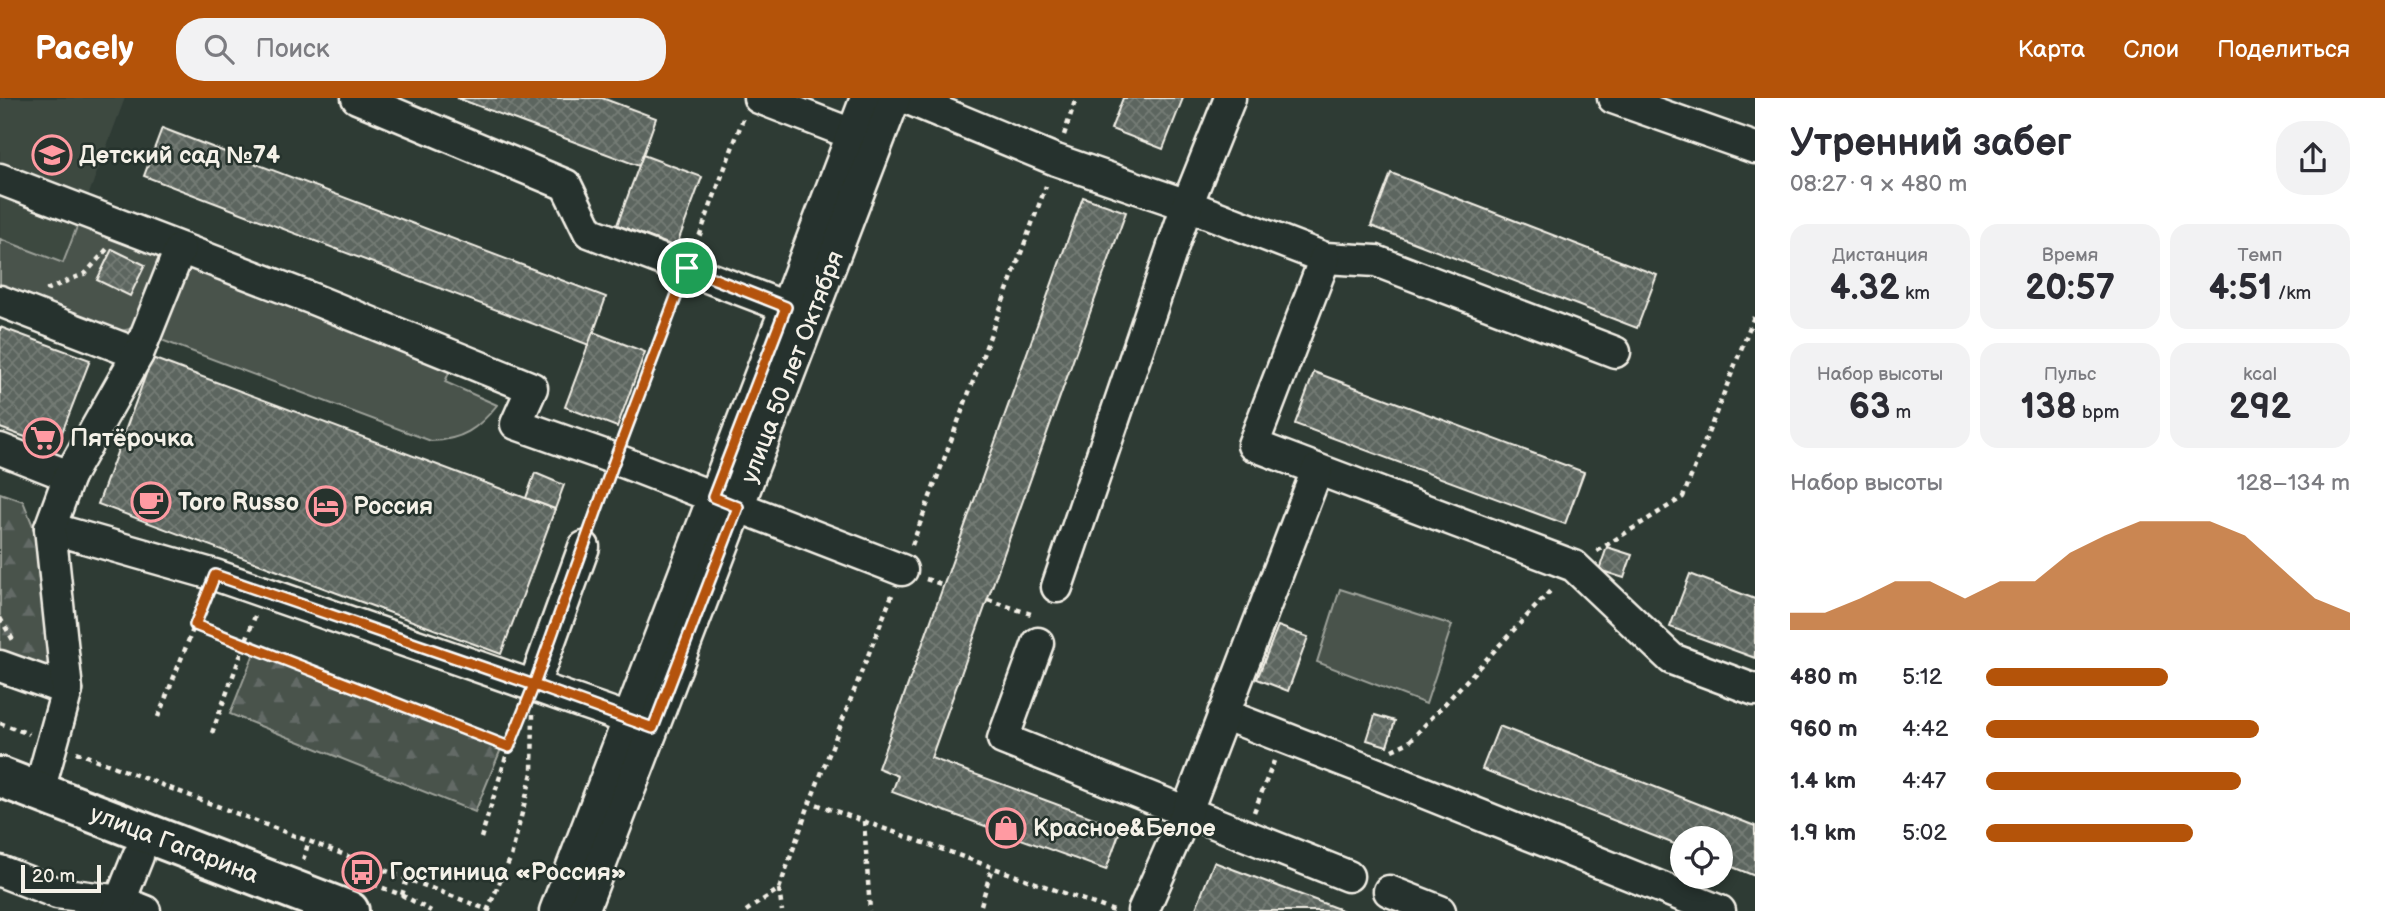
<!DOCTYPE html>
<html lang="ru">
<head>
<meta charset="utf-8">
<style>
  body { margin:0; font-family:"Balsamiq Sans",sans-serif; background:#f2f2f3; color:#2b2b33; height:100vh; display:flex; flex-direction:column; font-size:26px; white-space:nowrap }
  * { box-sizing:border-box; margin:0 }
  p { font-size:23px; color:#7c7c81 }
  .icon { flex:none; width:38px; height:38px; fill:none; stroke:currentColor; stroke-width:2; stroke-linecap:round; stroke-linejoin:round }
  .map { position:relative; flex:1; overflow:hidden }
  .sheet { display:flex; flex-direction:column; background:#fff; width:630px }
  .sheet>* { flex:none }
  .controls { position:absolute; left:1670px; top:728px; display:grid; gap:14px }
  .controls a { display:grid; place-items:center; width:63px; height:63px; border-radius:50%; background:#fff; box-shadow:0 4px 10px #0003; font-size:35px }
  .scale { position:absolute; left:21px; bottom:18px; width:80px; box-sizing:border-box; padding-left:7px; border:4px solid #f4f1e8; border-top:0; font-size:19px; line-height:24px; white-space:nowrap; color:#f4f1e8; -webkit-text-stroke:5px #26332d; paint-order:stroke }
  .pin { position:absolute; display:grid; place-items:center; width:60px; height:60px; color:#fff; margin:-30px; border:4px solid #fff; border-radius:50%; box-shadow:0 2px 7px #0007 }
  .round { display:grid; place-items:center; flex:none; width:74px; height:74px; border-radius:28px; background:#f2f2f3 }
  .overview { display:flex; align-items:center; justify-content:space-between; height:119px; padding:0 35px }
  h1 { font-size:38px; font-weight:600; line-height:52px }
  .metrics { display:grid; grid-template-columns:repeat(3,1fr); gap:10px; height:119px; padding:7px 35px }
  .metrics div { display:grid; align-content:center; border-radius:18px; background:#f2f2f3; text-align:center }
  .metrics b { font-size:35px; font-weight:600 }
  .metrics small { font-size:19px; font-weight:400 }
  .metrics p { font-size:19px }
  .chart { height:196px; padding:14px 35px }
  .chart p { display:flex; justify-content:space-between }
  .chart svg { width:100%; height:126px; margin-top:7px; fill:#b45309; opacity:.7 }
  ul { padding:0 35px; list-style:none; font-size:23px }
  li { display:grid; grid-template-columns:112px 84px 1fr; align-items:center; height:52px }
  li i { height:18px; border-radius:9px; background:#b45309 }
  header { display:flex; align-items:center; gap:42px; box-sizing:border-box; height:98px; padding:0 35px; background:#b45309; color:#fff }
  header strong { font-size:33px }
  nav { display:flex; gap:38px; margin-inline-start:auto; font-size:24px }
  .search { width:490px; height:63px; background:#f2f2f3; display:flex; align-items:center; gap:18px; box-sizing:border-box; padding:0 24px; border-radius:28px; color:#7c7c81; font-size:26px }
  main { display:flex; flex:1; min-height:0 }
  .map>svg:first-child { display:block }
</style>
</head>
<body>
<header>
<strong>Pacely</strong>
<div class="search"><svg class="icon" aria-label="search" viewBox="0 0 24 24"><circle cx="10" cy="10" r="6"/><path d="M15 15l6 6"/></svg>Поиск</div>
<nav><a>Карта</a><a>Слои</a><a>Поделиться</a></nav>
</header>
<main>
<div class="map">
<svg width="1755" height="813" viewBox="0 0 1755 813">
  <defs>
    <pattern id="forest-firs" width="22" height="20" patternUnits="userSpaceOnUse" patternTransform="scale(1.75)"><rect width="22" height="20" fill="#48524c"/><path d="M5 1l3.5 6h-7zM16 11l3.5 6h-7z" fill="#636b66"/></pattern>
    <pattern id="building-cross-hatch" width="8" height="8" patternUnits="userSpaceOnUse" patternTransform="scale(1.75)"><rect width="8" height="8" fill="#5c655e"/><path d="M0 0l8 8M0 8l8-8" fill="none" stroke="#747c75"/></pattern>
  </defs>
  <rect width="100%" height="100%" fill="#2e3b34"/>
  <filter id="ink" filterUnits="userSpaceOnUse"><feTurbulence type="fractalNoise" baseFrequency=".0143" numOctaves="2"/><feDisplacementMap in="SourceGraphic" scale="14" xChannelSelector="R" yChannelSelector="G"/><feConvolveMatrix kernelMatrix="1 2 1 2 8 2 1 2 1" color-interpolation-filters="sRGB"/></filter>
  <g filter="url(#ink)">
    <path fill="#3c4841" d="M0 0H125L63 165 0 141Z"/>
    <g fill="#48524c" stroke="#9ea29a" stroke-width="2">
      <path d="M80 121 167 154 145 211 130 231 108 236 0 197V141L63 165Z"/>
      <path d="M186 169H201L453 265 445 284 497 307C478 331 462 342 431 343L156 240Z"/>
      <path d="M1340 491 1452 527 1426 606 1317 564Z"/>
    </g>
    <g fill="url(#forest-firs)" stroke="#9ea29a" stroke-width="2">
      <path d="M0 395 23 403 45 458 55 544 46 570 0 553Z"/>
      <path d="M255 553 501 651 475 714 230 616Z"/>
    </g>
    <g fill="url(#building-cross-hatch)" stroke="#f4f1e8" stroke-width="2">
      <path d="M457 0H602L656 20 639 68Z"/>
      <path d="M1123 0H1183L1163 51 1111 31Z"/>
      <path d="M162 30 606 199 589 247 144 78Z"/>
      <path d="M643 57 702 79 676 149 617 127Z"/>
      <path d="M1391 75 1657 177 1637 230 1371 128Z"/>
      <path d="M1083 99 1126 114 931 660 1121 730 1106 772 892 694 898 678 878 670Z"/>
      <path d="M112 151 145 167 130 198 97 182Z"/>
      <path d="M0 229 90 262 56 350 0 330Z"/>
      <path d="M593 234 645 254 617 329 565 309Z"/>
      <path d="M152 260 555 411 501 556 98 406Z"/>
      <path d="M1314 274 1584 374 1565 426 1295 326Z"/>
      <path d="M535 375 564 387 555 411 526 400Z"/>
      <path d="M1607 449 1632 457 1624 480 1599 472Z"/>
      <path d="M1690 476 1755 501V560L1670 529Z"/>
      <path d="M1278 528 1308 539 1288 593 1257 581Z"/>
      <path d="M1375 617 1395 623 1387 648 1367 642Z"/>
      <path d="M1499 628 1755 728V778L1720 764V740H1682V749L1482 671Z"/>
      <path d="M1214 764 1344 813H1195Z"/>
    </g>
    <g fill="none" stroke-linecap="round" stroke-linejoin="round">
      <g stroke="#f4f1e8" stroke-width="35">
        <g id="minor">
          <path d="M357 0 566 87 589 134 804 216"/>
          <path d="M759 0 870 43"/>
          <path d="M906 0 1056 62 1187 107 1325 160 1376 163 1615 254"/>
          <path d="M1613 0 1755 50"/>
          <path d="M0 81 313 201 532 290 516 326 615 361 902 472"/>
          <path d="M1325 160 1253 347 1574 468 1672 561 1755 592"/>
          <path d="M0 203 138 256 180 151"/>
          <path d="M0 351 69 378"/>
          <path d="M50 430 215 477 646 627"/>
          <path d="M1057 489 1187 107 1230 0"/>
          <path d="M1038 545 1003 641 1348 778"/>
          <path d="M0 568 67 592"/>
          <path d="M534 587 584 449"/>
          <path d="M1223 616 1360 669 1720 813"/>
          <path d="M39 693 67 592 50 430 69 378 138 256"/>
          <path d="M0 773 57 795 120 803 145 813"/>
          <path d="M1389 793 1440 813"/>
          <path d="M116 813 138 758"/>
          <path d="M555 813 866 0"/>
          <path id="s1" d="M583 813 895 0"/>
          <path d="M1143 813 1187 713 1317 372"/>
        </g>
      </g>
      <g stroke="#f4f1e8" stroke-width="44">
        <g id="major">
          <path id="s2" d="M0 679 349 813"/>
        </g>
      </g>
      <g stroke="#f4f1e8" stroke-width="4.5" stroke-dasharray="5 5" stroke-linecap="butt">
        <path d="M1064 37 1076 0"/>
        <path d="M696 147 743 21"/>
        <path d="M46 192 86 175 107 151"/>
        <path d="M624 337 677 197"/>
        <path d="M592 426 605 388"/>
        <path d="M912 447 1046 88"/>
        <path d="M1597 453 1683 399 1755 216"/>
        <path d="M926 481 944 487"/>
        <path d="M892 497 810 704 1114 813"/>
        <path d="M988 502 1034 517"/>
        <path d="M0 520 13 542"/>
        <path d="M195 527 509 649"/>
        <path d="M158 619 205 501"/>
        <path d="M0 625 29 636"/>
        <path d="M212 635 255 518"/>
        <path d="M1392 652 1409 644 1553 490"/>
        <path d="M76 654 491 813"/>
        <path d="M1254 714 1274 663"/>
        <path d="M864 723 870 813"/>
        <path d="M481 740 509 649 523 614"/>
        <path d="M303 762 309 743"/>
        <path d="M364 783 402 797 431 813"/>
        <path d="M779 791 782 813"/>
        <path d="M402 797 407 781"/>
        <path d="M981 807 992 769"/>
        <path d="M487 813 511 759 532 675 533 616"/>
        <path d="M746 813 779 791 810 704"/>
      </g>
      <use href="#minor" stroke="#26332d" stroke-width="30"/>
      <use href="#major" stroke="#26332d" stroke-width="38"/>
    </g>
  </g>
  <g fill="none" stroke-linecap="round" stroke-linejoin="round" filter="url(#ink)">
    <g stroke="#fff" stroke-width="14">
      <path id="route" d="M687 170 615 361 534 587 215 477 195 527 509 649 534 587 653 630 738 409 713 399 786 209 687 170"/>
    </g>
    <use href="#route" stroke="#b45309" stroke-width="9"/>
  </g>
  <defs>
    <g id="school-ring" transform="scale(2.0125)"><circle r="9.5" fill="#26332d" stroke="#ff9aa2" stroke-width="1.5"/><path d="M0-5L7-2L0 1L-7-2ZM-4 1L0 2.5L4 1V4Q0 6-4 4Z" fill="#ff9aa2"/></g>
    <g id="supermarket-ring" transform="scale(2.0125)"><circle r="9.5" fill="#26332d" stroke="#ff9aa2" stroke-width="1.5"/><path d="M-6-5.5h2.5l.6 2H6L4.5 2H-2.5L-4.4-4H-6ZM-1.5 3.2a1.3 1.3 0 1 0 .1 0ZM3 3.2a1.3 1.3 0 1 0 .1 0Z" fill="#ff9aa2"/></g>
    <g id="cafe-ring" transform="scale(2.0125)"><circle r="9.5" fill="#26332d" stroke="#ff9aa2" stroke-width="1.5"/><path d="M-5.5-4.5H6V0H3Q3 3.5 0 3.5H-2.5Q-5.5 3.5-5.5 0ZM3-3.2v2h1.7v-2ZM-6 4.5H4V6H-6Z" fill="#ff9aa2"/></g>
    <g id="hotel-ring" transform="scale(2.0125)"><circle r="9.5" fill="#26332d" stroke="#ff9aa2" stroke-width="1.5"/><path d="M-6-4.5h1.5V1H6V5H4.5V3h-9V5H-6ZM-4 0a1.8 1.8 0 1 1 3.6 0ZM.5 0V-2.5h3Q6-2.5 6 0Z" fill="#ff9aa2"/></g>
    <g id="shop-ring" transform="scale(2.0125)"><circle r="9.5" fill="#26332d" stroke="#ff9aa2" stroke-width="1.5"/><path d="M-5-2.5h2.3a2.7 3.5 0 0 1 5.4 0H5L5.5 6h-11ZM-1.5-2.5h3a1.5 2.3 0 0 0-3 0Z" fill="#ff9aa2"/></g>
    <g id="bus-ring" transform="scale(2.0125)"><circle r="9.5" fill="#26332d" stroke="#ff9aa2" stroke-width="1.5"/><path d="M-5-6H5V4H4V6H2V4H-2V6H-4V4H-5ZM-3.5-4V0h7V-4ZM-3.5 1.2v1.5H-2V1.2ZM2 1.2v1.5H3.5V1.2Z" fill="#ff9aa2"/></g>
  </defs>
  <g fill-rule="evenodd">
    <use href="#school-ring" x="52" y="57"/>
    <use href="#supermarket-ring" x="43" y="340"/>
    <use href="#cafe-ring" x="151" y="404"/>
    <use href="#hotel-ring" x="326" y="408"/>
    <use href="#shop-ring" x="1006" y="730"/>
    <use href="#bus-ring" x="362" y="774"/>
  </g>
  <g text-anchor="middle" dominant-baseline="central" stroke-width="5" stroke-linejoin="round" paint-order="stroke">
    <g font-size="24" font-weight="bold" fill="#f4f1e8" stroke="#26332d" text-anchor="start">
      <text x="79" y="57">Детский сад №74</text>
      <text x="70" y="340">Пятёрочка</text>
      <text x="178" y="404">Toro Russo</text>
      <text x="353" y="408">Россия</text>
      <text x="1033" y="730">Красное&amp;Белое</text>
      <text x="389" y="774">Гостиница «Россия»</text>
    </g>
    <g font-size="24" fill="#f4f1e8" stroke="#26332d">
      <text stroke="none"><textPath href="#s1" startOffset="583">улица 50 лет Октября</textPath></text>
      <text stroke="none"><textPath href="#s2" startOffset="187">улица Гагарина</textPath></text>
    </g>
  </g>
</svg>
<div class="controls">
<a><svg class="icon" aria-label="locate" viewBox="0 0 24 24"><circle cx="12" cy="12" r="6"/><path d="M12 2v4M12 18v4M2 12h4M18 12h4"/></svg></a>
</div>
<div class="scale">20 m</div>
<div class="pin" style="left:687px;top:170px;background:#1e9e55"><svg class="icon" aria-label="arrive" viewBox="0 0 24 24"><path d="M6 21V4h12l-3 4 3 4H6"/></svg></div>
</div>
<section class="sheet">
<div class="overview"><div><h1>Утренний забег</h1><p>08:27 · 9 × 480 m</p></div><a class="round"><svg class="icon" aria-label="share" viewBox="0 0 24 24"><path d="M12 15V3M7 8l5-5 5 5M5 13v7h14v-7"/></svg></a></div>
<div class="metrics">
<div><p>Дистанция</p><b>4.32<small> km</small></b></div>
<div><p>Время</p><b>20:57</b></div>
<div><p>Темп</p><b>4:51<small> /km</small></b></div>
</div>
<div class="metrics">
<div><p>Набор высоты</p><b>63<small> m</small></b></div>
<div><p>Пульс</p><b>138<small> bpm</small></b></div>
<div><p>kcal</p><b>292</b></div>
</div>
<div class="chart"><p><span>Набор высоты</span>128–134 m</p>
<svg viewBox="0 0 160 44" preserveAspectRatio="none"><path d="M0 44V38L10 38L20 33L30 27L40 27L50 33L60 27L70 27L80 17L90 11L100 6L110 6L120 6L130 11L140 22L150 33L160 38V44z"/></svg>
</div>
<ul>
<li><b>480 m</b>5:12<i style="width:50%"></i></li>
<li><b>960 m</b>4:42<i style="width:75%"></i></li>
<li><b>1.4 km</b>4:47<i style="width:70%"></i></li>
<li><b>1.9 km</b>5:02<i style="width:57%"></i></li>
</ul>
</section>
</main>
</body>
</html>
